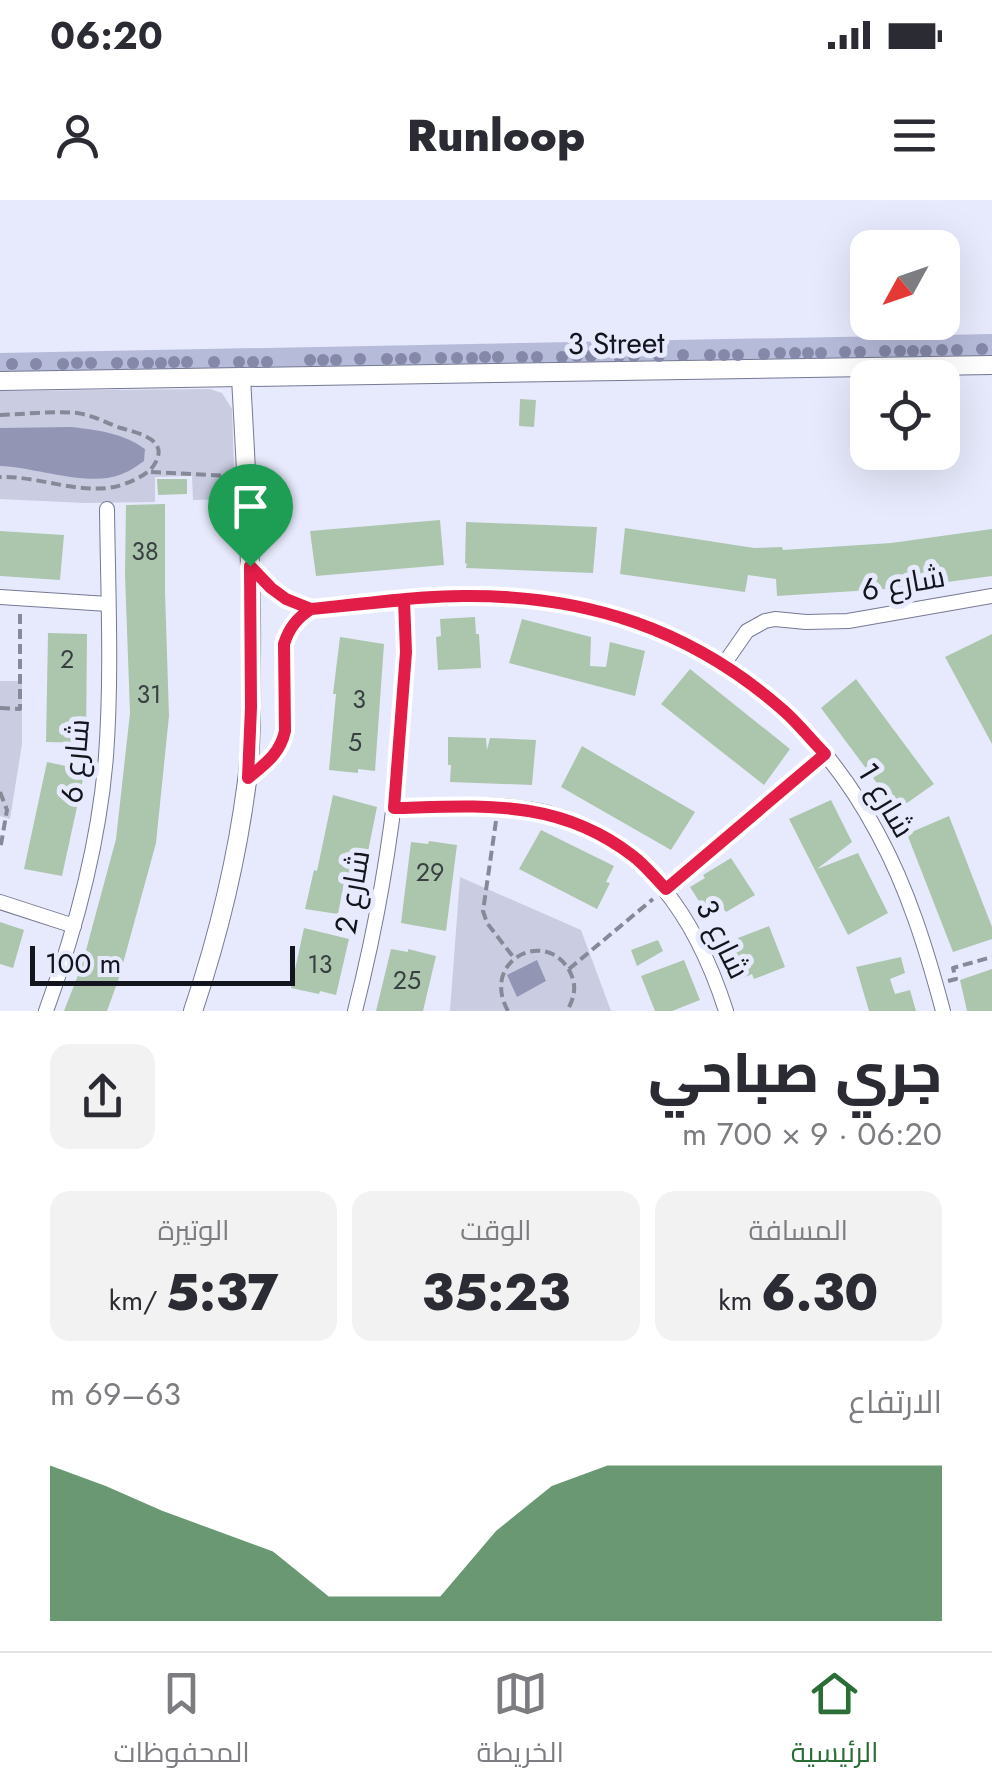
<!DOCTYPE html>
<html lang="ar">
<head>
<meta charset="utf-8">
<style>
  body { margin:0; font-family:Jost,Cairo,sans-serif; background:#f2f2f3; color:#2b2b33; direction:rtl; height:100vh; display:flex; flex-direction:column; font-size:38px; white-space:nowrap }
  * { box-sizing:border-box; margin:0 }
  p { font-size:32px; color:#7c7c81 }
  .icon { flex:none; width:55px; height:55px; fill:none; stroke:currentColor; stroke-width:2; stroke-linecap:round; stroke-linejoin:round }
  .map { position:relative; height:811px; overflow:hidden; direction:ltr }
  .sheet { display:flex; flex-direction:column; background:#fff; flex:1 }
  .sheet>* { flex:none }
  .needle { width:65px; rotate:230deg }
  .buttons { position:absolute; left:850px; top:30px; display:grid; gap:20px }
  .buttons a { display:grid; place-items:center; width:110px; height:110px; border-radius:20px; background:#fff; box-shadow:0 10px 40px #0002; font-size:50px }
  .scale { position:absolute; left:30px; bottom:25px; width:265px; box-sizing:border-box; padding-left:10px; border:5px solid #12141e; border-top:0; font-size:28px; line-height:35px; white-space:nowrap; color:#12141e; -webkit-text-stroke:8px #e7eafc; paint-order:stroke }
  .pin { position:absolute; display:grid; place-items:center; width:85px; height:85px; color:#fff; margin:-102px -42px; border-radius:50% 50% 50% 0; rotate:-45deg; box-shadow:0 0 10px #0007 }
  .pin .icon { rotate:45deg }
  .round { display:grid; place-items:center; flex:none; width:105px; height:105px; border-radius:20px; background:#f2f2f3 }
  .overview { display:flex; align-items:center; justify-content:space-between; height:170px; padding:0 50px }
  h1 { font-size:55px; font-weight:800; line-height:75px }
  .stats { display:grid; grid-template-columns:repeat(3,1fr); gap:15px; height:170px; padding:10px 50px }
  .stats div { display:grid; align-content:center; border-radius:20px; background:#f2f2f3; text-align:center }
  .stats b { font-size:50px; font-weight:800 }
  .stats small { font-size:28px; font-weight:400 }
  .stats p { font-size:28px }
  .chart { height:280px; padding:20px 50px }
  .chart p { display:flex; justify-content:space-between }
  .chart svg { width:100%; height:180px; margin-top:10px; fill:#2a6d37; opacity:.7 }
  .status { display:flex; justify-content:space-between; align-items:center; height:70px; padding:0 50px; background:#fff; direction:ltr }
  .status svg { height:28px; fill:currentColor }
  header { display:flex; justify-content:space-between; align-items:center; height:130px; padding:0 50px; background:#fff; font-size:45px; font-weight:800 }
  .menu { display:flex; justify-content:space-around; align-items:center; height:140px; border-top:2px solid #e1e1e2; background:#fff; font-size:28px; color:#7c7c81 }
  .menu a { display:grid; justify-items:center; gap:5px }
  .menu .selected { color:#2a6d37 }
  .map>svg:first-child { display:block }
</style>
</head>
<body>
<div class="status"><b>06:20</b><svg viewBox="0 0 49 12"><path d="M0 12V9h3v3zM5 12V6h3v6zM10 12V3h3v9zM15 12V0h3v12zM26 1h20v11H26zM47 4h2v5h-2z"/></svg></div>
<header><svg class="icon" aria-label="menu" viewBox="0 0 24 24"><path d="M4 6h16M4 12h16M4 18h16"/></svg>Runloop<svg class="icon" aria-label="person" viewBox="0 0 24 24"><circle cx="12" cy="8" r="4"/><path d="M4 21q1-7 8-7t8 7"/></svg></header>
<div class="map">
<svg width="992" height="811" viewBox="0 0 992 811">
  <rect width="100%" height="100%" fill="#e7eafc"/>
  <g fill="#cacde2">
    <path d="M210 189 222 193 232 209 235 299 193 300 192 276 155 277V302L85 303 0 299V191Z"/>
    <path d="M0 481H22V544L10 619 0 616Z"/>
    <path d="M460 677 581 730 611 811H450Z"/>
  </g>
  <path fill="#b6bbda" d="M992 134V165L0 181V153Z"/>
  <g fill="#9296b4">
    <path d="M71 227C98 230 123 233 145 249L144 261C137 266 130 271 122 274 89 288 36 267 0 266V228Z"/>
    <path d="M537 760 546 781 517 797 507 775Z"/>
  </g>
  <g fill="#acc6ae">
    <path d="M520 199 536 200 534 227 519 226Z"/>
    <path d="M157 279H187V294L158 295Z"/>
    <path d="M165 304V392L169 516 156 643 119 778 107 811H64L82 765 116 639 130 513 125 375 126 305Z"/>
    <path d="M440 320 444 365 316 376 310 331Z"/>
    <path d="M466 322 597 327 593 373 466 368 467 363 465 364Z"/>
    <path d="M625 328 754 348 782 347 783 350 891 343 992 329V376L903 388 777 396 776 379 748 375 745 392 620 374Z"/>
    <path d="M0 331 64 335 60 380 0 376Z"/>
    <path d="M475 417 476 434H479L481 468 438 470 436 437 441 436 440 419Z"/>
    <path d="M522 419 591 437 590 466 606 467 610 442 645 451 635 496 509 463Z"/>
    <path d="M48 433 87 434 86 543 46 542Z"/>
    <path d="M992 434V544L945 457Z"/>
    <path d="M340 437 384 444 375 571 358 569V573L329 570 336 494H333Z"/>
    <path d="M690 469 790 549 764 585 661 504Z"/>
    <path d="M856 479 934 584 897 610 821 508Z"/>
    <path d="M448 537 486 538 487 550 490 538 536 540 532 585 450 582 451 565H448Z"/>
    <path d="M582 546 695 612 671 650 561 587Z"/>
    <path d="M47 562 85 570 62 676 24 669Z"/>
    <path d="M333 595 377 607 361 686 344 683 338 714 305 709 314 670 317 671Z"/>
    <path d="M831 600 852 642 817 669 858 653 888 713 848 735 789 619Z"/>
    <path d="M949 616 992 727V739L953 752 907 634Z"/>
    <path d="M541 630 614 666 606 682 610 683 597 709 519 669Z"/>
    <path d="M429 641 457 645 446 731 401 723 411 642 428 644Z"/>
    <path d="M731 658 755 695 726 712 723 708 709 717 690 687 705 678 703 675Z"/>
    <path d="M0 722 24 730 13 768 0 764Z"/>
    <path d="M769 726 785 767 754 779 752 774 736 781 723 748 739 742 738 738Z"/>
    <path d="M304 728 349 739 336 795 320 791 319 794 291 788Z"/>
    <path d="M658 740 663 751 637 766 631 750Z"/>
    <path d="M391 749 408 752V749L436 756 423 811H376Z"/>
    <path d="M901 757 905 773 890 779 895 794 910 790 916 811H869L856 767Z"/>
    <path d="M684 760 700 800 672 811H655L641 776Z"/>
    <path d="M992 769V811H967L960 780Z"/>
  </g>
  <g fill="none" stroke-linecap="round" stroke-linejoin="round">
    <g stroke="#757993" stroke-width="16">
      <g id="minor">
        <path d="M250 366C265 384 287 406 311 409 323 410 337 407 349 406 386 402 424 397 462 396 640 391 794 475 878 634 908 689 927 751 943 811"/>
        <path d="M0 397 108 404"/>
        <path d="M724 464 747 431 765 421 775 419 806 422 848 421 992 396"/>
        <path d="M248 578C265 564 281 554 285 531L284 444 294 423 311 409"/>
        <path d="M394 608C444 607 499 600 548 613 646 640 697 720 726 811"/>
        <path d="M0 702 74 726"/>
        <path d="M46 811C76 729 99 644 106 556 112 474 108 392 107 309"/>
        <path d="M355 811C389 677 407 539 405 400"/>
      </g>
    </g>
    <g stroke="#757993" stroke-width="20">
      <g id="tertiary">
        <path d="M0 181 992 165"/>
        <path d="M193 811C218 737 237 659 247 581 252 541 251 499 251 459 252 365 246 271 241 177"/>
      </g>
    </g>
    <g stroke="#868997" stroke-width="4" stroke-dasharray="10 5" stroke-linecap="butt">
      <path d="M0 215C25 214 52 211 77 213 93 215 106 223 121 228 137 233 171 239 154 265 147 276 127 284 114 287 76 294 39 276 0 277"/>
      <path d="M151 272 231 276"/>
      <path d="M0 508 20 509V413"/>
      <path d="M0 592 7 610 0 650"/>
      <path d="M496 621 483 711 487 723 514 758"/>
      <path d="M676 681 813 564"/>
      <path d="M569 769 653 699"/>
      <path d="M948 781 956 779 953 768 992 757"/>
      <path d="M508 811C479 759 549 726 571 774 577 788 574 798 567 811"/>
    </g>
    <use href="#minor" stroke="#fff" stroke-width="14"/>
    <use href="#tertiary" stroke="#fff" stroke-width="18"/>
  </g>
  <g fill="#8588a8">
    <circle cx="982" cy="149" r="6"/>
    <circle cx="942" cy="150" r="6"/>
    <circle cx="957" cy="150" r="6"/>
    <circle cx="885" cy="151" r="6"/>
    <circle cx="900" cy="151" r="6"/>
    <circle cx="913" cy="151" r="6"/>
    <circle cx="926" cy="151" r="6"/>
    <circle cx="845" cy="152" r="6"/>
    <circle cx="860" cy="152" r="6"/>
    <circle cx="780" cy="153" r="6"/>
    <circle cx="795" cy="153" r="6"/>
    <circle cx="808" cy="153" r="6"/>
    <circle cx="821" cy="153" r="6"/>
    <circle cx="764" cy="154" r="6"/>
    <circle cx="683" cy="155" r="6"/>
    <circle cx="710" cy="155" r="6"/>
    <circle cx="724" cy="155" r="6"/>
    <circle cx="738" cy="155" r="6"/>
    <circle cx="577" cy="156" r="6"/>
    <circle cx="591" cy="156" r="6"/>
    <circle cx="619" cy="156" r="6"/>
    <circle cx="634" cy="156" r="6"/>
    <circle cx="659" cy="156" r="6"/>
    <circle cx="485" cy="157" r="6"/>
    <circle cx="498" cy="157" r="6"/>
    <circle cx="522" cy="157" r="6"/>
    <circle cx="537" cy="157" r="6"/>
    <circle cx="562" cy="157" r="6"/>
    <circle cx="415" cy="158" r="6"/>
    <circle cx="441" cy="158" r="6"/>
    <circle cx="457" cy="158" r="6"/>
    <circle cx="472" cy="158" r="6"/>
    <circle cx="360" cy="159" r="6"/>
    <circle cx="387" cy="159" r="6"/>
    <circle cx="401" cy="159" r="6"/>
    <circle cx="310" cy="160" r="6"/>
    <circle cx="323" cy="160" r="6"/>
    <circle cx="336" cy="160" r="6"/>
    <circle cx="174" cy="162" r="6"/>
    <circle cx="187" cy="162" r="6"/>
    <circle cx="214" cy="162" r="6"/>
    <circle cx="239" cy="162" r="6"/>
    <circle cx="253" cy="162" r="6"/>
    <circle cx="267" cy="162" r="6"/>
    <circle cx="77" cy="163" r="6"/>
    <circle cx="91" cy="163" r="6"/>
    <circle cx="117" cy="163" r="6"/>
    <circle cx="133" cy="163" r="6"/>
    <circle cx="148" cy="163" r="6"/>
    <circle cx="161" cy="163" r="6"/>
    <circle cx="12" cy="164" r="6"/>
    <circle cx="36" cy="164" r="6"/>
    <circle cx="63" cy="164" r="6"/>
  </g>
  <g fill="none" stroke-linecap="round" stroke-linejoin="round">
    <g stroke="#fff" stroke-width="20">
      <path id="route" d="M250 366 251 507 248 578C265 564 280 554 285 531L284 444C289 428 297 418 311 409 362 404 414 396 464 396 586 395 691 429 783 510 798 523 811 540 825 554L666 689C655 678 645 665 633 656 558 598 482 606 394 608L406 452 404 400 311 409 286 399 271 388 250 366"/>
    </g>
    <use href="#route" stroke="#e11d48" stroke-width="12"/>
  </g>
  <g text-anchor="middle" dominant-baseline="central" stroke-width="10" stroke-linejoin="round" paint-order="stroke">
    <g font-size="25" fill="#384042">
      <text x="145" y="351">38</text>
      <text x="67" y="459">2</text>
      <text x="149" y="494">31</text>
      <text x="359" y="499">3</text>
      <text x="355" y="542">5</text>
      <text x="430" y="672">29</text>
      <text x="320" y="764">13</text>
      <text x="407" y="780">25</text>
    </g>
    <g font-size="30" fill="#12141e" stroke="#e7eafc">
      <text transform="translate(616 143) rotate(-1)">3 Street</text>
      <text transform="translate(903 383) rotate(-10)">شارع 6</text>
      <text transform="translate(75 561) rotate(-85)">شارع 6</text>
      <text transform="translate(886 600) rotate(59)">شارع 1</text>
      <text transform="translate(352 692) rotate(-80)">شارع 2</text>
      <text transform="translate(723 739) rotate(64)">شارع 3</text>
    </g>
  </g>
</svg>
<div class="buttons">
<a><svg class="needle" viewBox="-14 -14 28 28"><path d="M0-13l5 13h-10z" fill="#e53935"/><path d="M0 13l5-13h-10z" fill="#7c7c81"/></svg></a>
<a><svg class="icon" aria-label="locate" viewBox="0 0 24 24"><circle cx="12" cy="12" r="6"/><path d="M12 2v4M12 18v4M2 12h4M18 12h4"/></svg></a>
</div>
<div class="scale">100 m</div>
<div class="pin" style="left:250px;top:366px;background:#1e9e55"><svg class="icon" aria-label="arrive" viewBox="0 0 24 24"><path d="M6 21V4h12l-3 4 3 4H6"/></svg></div>
</div>
<section class="sheet">
<div class="overview"><div><h1>جري صباحي</h1><p>06:20 · 9 × 700 m</p></div><a class="round"><svg class="icon" aria-label="share" viewBox="0 0 24 24"><path d="M12 15V3M7 8l5-5 5 5M5 13v7h14v-7"/></svg></a></div>
<div class="stats">
<div><p>المسافة</p><b>6.30<small> km</small></b></div>
<div><p>الوقت</p><b>35:23</b></div>
<div><p>الوتيرة</p><b>5:37<small> /km</small></b></div>
</div>
<div class="chart"><p><span>الارتفاع</span>63–69 m</p>
<svg viewBox="0 0 160 44" preserveAspectRatio="none"><path d="M0 44V6L10 11L20 17L30 22L40 27L50 38L60 38L70 38L80 22L90 11L100 6L110 6L120 6L130 6L140 6L150 6L160 6V44z"/></svg>
</div>
</section>
<nav class="menu">
<a class="selected"><svg class="icon" aria-label="home" viewBox="0 0 24 24"><path d="M3 11l9-7 9 7M6 9v11h12V9"/></svg>الرئيسية</a>
<a><svg class="icon" aria-label="map" viewBox="0 0 24 24"><path d="M3 6l6-2 6 2 6-2v14l-6 2-6-2-6 2zM9 4v14M15 6v14"/></svg>الخريطة</a>
<a><svg class="icon" aria-label="saved" viewBox="0 0 24 24"><path d="M7 4h10v16l-5-4-5 4z"/></svg>المحفوظات</a>
</nav>
</body>
</html>
